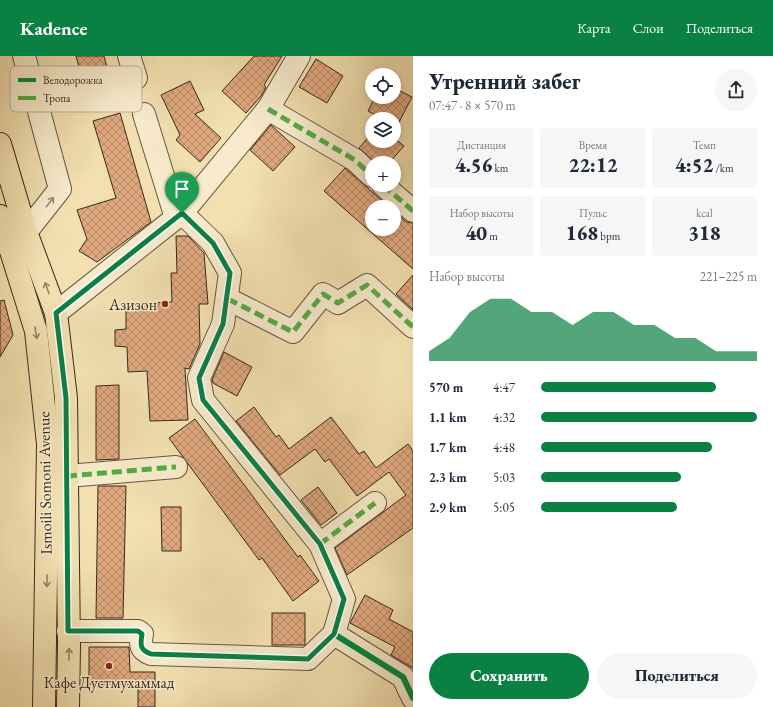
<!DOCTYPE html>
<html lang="ru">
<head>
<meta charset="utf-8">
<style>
  body { margin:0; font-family:"EB Garamond",serif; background:#f6f6f7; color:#1f2937; height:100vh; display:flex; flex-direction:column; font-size:15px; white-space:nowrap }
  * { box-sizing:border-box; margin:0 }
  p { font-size:13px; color:#747a83 }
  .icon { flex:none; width:22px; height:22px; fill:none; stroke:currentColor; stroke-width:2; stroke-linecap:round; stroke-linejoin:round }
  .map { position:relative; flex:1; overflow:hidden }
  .drawer { display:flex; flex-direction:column; background:#fff; width:360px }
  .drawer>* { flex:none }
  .tools { position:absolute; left:365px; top:12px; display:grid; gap:8px }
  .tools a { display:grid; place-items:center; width:36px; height:36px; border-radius:50%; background:#fff; box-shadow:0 2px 6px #0003; font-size:20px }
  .pin { position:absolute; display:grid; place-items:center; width:34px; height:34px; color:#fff; margin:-41px -17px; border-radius:50% 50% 50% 0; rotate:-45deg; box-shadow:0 0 4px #0007 }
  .pin .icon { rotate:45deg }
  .round { display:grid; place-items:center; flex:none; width:42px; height:42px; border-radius:21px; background:#f6f6f7 }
  .overview { display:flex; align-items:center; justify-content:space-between; height:68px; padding:0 16px }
  h1 { font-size:22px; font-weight:800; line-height:30px }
  .stats { display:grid; grid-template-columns:repeat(3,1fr); gap:6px; height:68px; padding:4px 16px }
  .stats div { display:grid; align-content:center; border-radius:4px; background:#f6f6f7; text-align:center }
  .stats b { font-size:20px; font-weight:800 }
  .stats small { font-size:11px; font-weight:400 }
  .stats p { font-size:11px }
  .chart { height:112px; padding:8px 16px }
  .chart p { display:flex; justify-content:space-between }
  .chart svg { width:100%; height:72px; margin-top:4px; fill:#0b8043; opacity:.7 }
  .cta { display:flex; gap:8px; margin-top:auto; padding:8px 16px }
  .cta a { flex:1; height:46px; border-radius:24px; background:#0b8043; color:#fff; font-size:16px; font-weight:800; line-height:46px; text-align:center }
  .cta a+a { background:#f6f6f7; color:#1f2937 }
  ul { padding:0 16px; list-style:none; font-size:13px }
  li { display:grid; grid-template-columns:64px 48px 1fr; align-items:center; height:30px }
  li i { height:10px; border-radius:5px; background:#0b8043 }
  header { display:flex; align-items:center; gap:24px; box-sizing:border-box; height:56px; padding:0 20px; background:#0b8043; color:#fff }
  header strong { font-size:19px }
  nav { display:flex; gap:22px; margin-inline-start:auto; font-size:14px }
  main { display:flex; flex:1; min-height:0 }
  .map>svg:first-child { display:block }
</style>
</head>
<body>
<header>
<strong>Kadence</strong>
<nav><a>Карта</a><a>Слои</a><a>Поделиться</a></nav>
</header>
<main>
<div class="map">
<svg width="413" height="651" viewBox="0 0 413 651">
  <defs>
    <pattern id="building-cross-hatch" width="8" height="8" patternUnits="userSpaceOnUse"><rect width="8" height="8" fill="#e0a87e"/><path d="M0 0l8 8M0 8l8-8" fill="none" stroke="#b68967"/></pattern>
  </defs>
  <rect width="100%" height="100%" fill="#f2e0b0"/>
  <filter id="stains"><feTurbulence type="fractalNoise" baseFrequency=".005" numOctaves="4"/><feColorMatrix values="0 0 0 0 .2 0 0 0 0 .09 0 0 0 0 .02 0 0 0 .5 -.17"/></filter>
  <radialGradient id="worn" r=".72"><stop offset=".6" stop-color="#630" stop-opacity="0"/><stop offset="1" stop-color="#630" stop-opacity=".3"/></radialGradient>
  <g fill="url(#building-cross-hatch)" stroke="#37291d">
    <path d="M76 0H104L111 26 85 33Z"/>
    <path d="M254 0H282L264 29 266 31 262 39 246 57 222 35Z"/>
    <path d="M316 3 343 20 327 47 299 31Z"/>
    <path d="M190 25 204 54 195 58 221 82 200 106 176 84 180 79 161 39Z"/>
    <path d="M394 32 412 41 394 76V63H383L368 55 375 41 380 43 381 41H394Z"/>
    <path d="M120 57 151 166 97 206 79 195 87 183 77 154 116 142 93 65Z"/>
    <path d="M271 69 295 91 273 115 250 94Z"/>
    <path d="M372 77V85H394V82L404 90 389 107H376L359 92Z"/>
    <path d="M345 112 389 151H372V173H394V155L406 166 413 167V213L324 135Z"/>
    <path d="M176 180H188L204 197 208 248H199L200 288 189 313 185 312 188 364 150 365 147 315 128 316 127 291 115 290V274L126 273V248L172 246 171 217H177Z"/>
    <path d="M413 219V254L396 238Z"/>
    <path d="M4 244 13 279 0 301V245Z"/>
    <path d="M224 296 252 311 237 340 213 327 212 324Z"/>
    <path d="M119 329V403L96 404V330Z"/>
    <path d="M254 351 276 381 279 379 289 393 331 361 359 398 364 395 376 412 408 388 413 395V472L347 519 335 492 406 439 389 416 357 440 329 403 325 406 315 393 280 419 236 365Z"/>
    <path d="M195 363 298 501 300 499 319 525 293 545 262 502 259 504 169 382Z"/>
    <path d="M98 430H126L123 562H96Z"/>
    <path d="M318 431 337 457 321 469 301 444Z"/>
    <path d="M161 451H181V495H162Z"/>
    <path d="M365 539 393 554 389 563 413 576V612L391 599 395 591 350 567Z"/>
    <rect x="272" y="557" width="33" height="32"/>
    <path d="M89 591H129L130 616H155V651H138V629L89 628Z"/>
  </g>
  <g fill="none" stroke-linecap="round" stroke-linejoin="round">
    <g stroke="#665742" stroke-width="24">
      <g id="minor">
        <path d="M24 0 60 133 26 176"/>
        <path d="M129 0 136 22"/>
        <path d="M268 53 355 104 372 120"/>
        <path d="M144 58 176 162"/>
        <path d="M383 129 413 155"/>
        <path d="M182 157 213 187 230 217 223 268 199 322 203 344 320 488 344 543 334 578"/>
        <path d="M228 243 293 276 323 238 338 247 367 229 413 271"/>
        <path d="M56 257 182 157 268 53 299 0"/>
        <path d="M67 420 176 411"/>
        <path d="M320 488 375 447"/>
        <path d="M68 575H138L142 578C140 589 140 594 151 598L308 603 334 578 403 621 413 642"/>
      </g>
    </g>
    <g stroke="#37291d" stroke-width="24">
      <g id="major">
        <path d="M0 88 26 176 56 257 66 342 69 590 68 651"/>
        <path d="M0 160 36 275 48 388 44 651"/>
      </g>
    </g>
    <use href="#minor" stroke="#f7ebcc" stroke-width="22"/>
    <use href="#major" stroke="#f2e0b0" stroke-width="22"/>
    <g stroke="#55ab43" stroke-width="5" stroke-dasharray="10 5" stroke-linecap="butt">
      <path d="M268 53 355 104 372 120"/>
      <path d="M383 129 413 155"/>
      <path d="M228 243 293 276 323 238 338 247 367 229 413 271"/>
      <path d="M67 420 176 411"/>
      <path d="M320 488 375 447"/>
    </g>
    <g stroke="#f7ebcc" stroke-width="8">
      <g id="cycleway">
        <path d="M182 157 213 187 230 217 223 268 199 322 203 344 320 488 344 543 334 578"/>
        <path d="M68 575H138L142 578C140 589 140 594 151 598L308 603 334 578 403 621 413 642"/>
      </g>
    </g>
    <use href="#cycleway" stroke="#00873e" stroke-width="6"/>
  </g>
  <defs><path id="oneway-shaft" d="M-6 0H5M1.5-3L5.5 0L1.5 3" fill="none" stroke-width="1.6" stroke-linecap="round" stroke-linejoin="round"/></defs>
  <use stroke="#978a74" href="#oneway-shaft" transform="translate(50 146) rotate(-52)"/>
  <g stroke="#948466">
    <use href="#oneway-shaft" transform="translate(47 232) rotate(-110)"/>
    <use href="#oneway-shaft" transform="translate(36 277) rotate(80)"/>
    <use href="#oneway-shaft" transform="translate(47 525) rotate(91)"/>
    <use href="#oneway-shaft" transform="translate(69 598) rotate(-89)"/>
  </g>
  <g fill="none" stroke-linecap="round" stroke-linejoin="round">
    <g stroke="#fff" stroke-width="8">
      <path id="route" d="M182 157 213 187 230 217 223 268 199 322 203 344 320 488 344 543 334 578 308 603 151 598C140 594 140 589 142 578L138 575H68L66 342 56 257Z"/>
    </g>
    <use href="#route" stroke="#0b8043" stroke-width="5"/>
  </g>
  <g fill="#8f2418" stroke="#f7ebcc" stroke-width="1.5">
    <circle cx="165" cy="248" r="4"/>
    <circle cx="109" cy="610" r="4"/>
  </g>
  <g text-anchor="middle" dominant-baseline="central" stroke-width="3" stroke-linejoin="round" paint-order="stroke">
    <g font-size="16" fill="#37291d" stroke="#f7ebcc" text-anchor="end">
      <text x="157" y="248">Азизон</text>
      <text x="109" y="626" text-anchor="middle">Кафе Дустмухаммад</text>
    </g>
    <g font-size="16" fill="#37291d" stroke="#f7ebcc">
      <text transform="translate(45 427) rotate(-91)">Ismoili Somoni Avenue</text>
    </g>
  </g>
  <rect x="10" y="10" width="132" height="46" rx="6" fill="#f7ebcc" stroke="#bdb198" stroke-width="1"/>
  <rect x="18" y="22" width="18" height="4" fill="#00873e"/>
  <rect x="18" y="40" width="18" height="4" fill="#55ab43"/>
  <g font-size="11" fill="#37291d">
    <text x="43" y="28">Велодорожка</text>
    <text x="43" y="46">Тропа</text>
  </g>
  <rect width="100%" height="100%" filter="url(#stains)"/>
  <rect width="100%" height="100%" fill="url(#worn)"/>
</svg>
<div class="tools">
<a><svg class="icon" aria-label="locate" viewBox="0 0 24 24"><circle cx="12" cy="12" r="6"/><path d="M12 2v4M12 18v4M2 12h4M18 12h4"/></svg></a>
<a><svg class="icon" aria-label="layers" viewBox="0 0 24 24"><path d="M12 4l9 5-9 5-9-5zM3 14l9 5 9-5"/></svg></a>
<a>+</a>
<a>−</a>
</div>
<div class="pin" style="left:182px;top:157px;background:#1e9e55"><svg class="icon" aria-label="arrive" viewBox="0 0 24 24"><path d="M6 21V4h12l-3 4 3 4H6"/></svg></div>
</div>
<section class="drawer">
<div class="overview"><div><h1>Утренний забег</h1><p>07:47 · 8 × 570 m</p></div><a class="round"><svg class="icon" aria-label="share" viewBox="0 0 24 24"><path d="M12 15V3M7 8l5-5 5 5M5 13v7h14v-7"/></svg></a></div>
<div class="stats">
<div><p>Дистанция</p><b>4.56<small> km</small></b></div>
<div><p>Время</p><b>22:12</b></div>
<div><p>Темп</p><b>4:52<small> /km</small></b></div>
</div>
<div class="stats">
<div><p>Набор высоты</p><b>40<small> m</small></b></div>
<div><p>Пульс</p><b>168<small> bpm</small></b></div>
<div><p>kcal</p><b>318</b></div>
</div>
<div class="chart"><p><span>Набор высоты</span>221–225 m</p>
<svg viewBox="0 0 160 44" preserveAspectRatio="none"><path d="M0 44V38L10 30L20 14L30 6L40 6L50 14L60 14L70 22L80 14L90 14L100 22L110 22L120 30L130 30L140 38L150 38L160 38V44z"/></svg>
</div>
<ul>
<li><b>570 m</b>4:47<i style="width:81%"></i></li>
<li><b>1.1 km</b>4:32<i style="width:100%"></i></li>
<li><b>1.7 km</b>4:48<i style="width:79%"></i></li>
<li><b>2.3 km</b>5:03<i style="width:65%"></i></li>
<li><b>2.9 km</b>5:05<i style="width:63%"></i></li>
</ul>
<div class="cta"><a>Сохранить</a><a>Поделиться</a></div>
</section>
</main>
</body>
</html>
